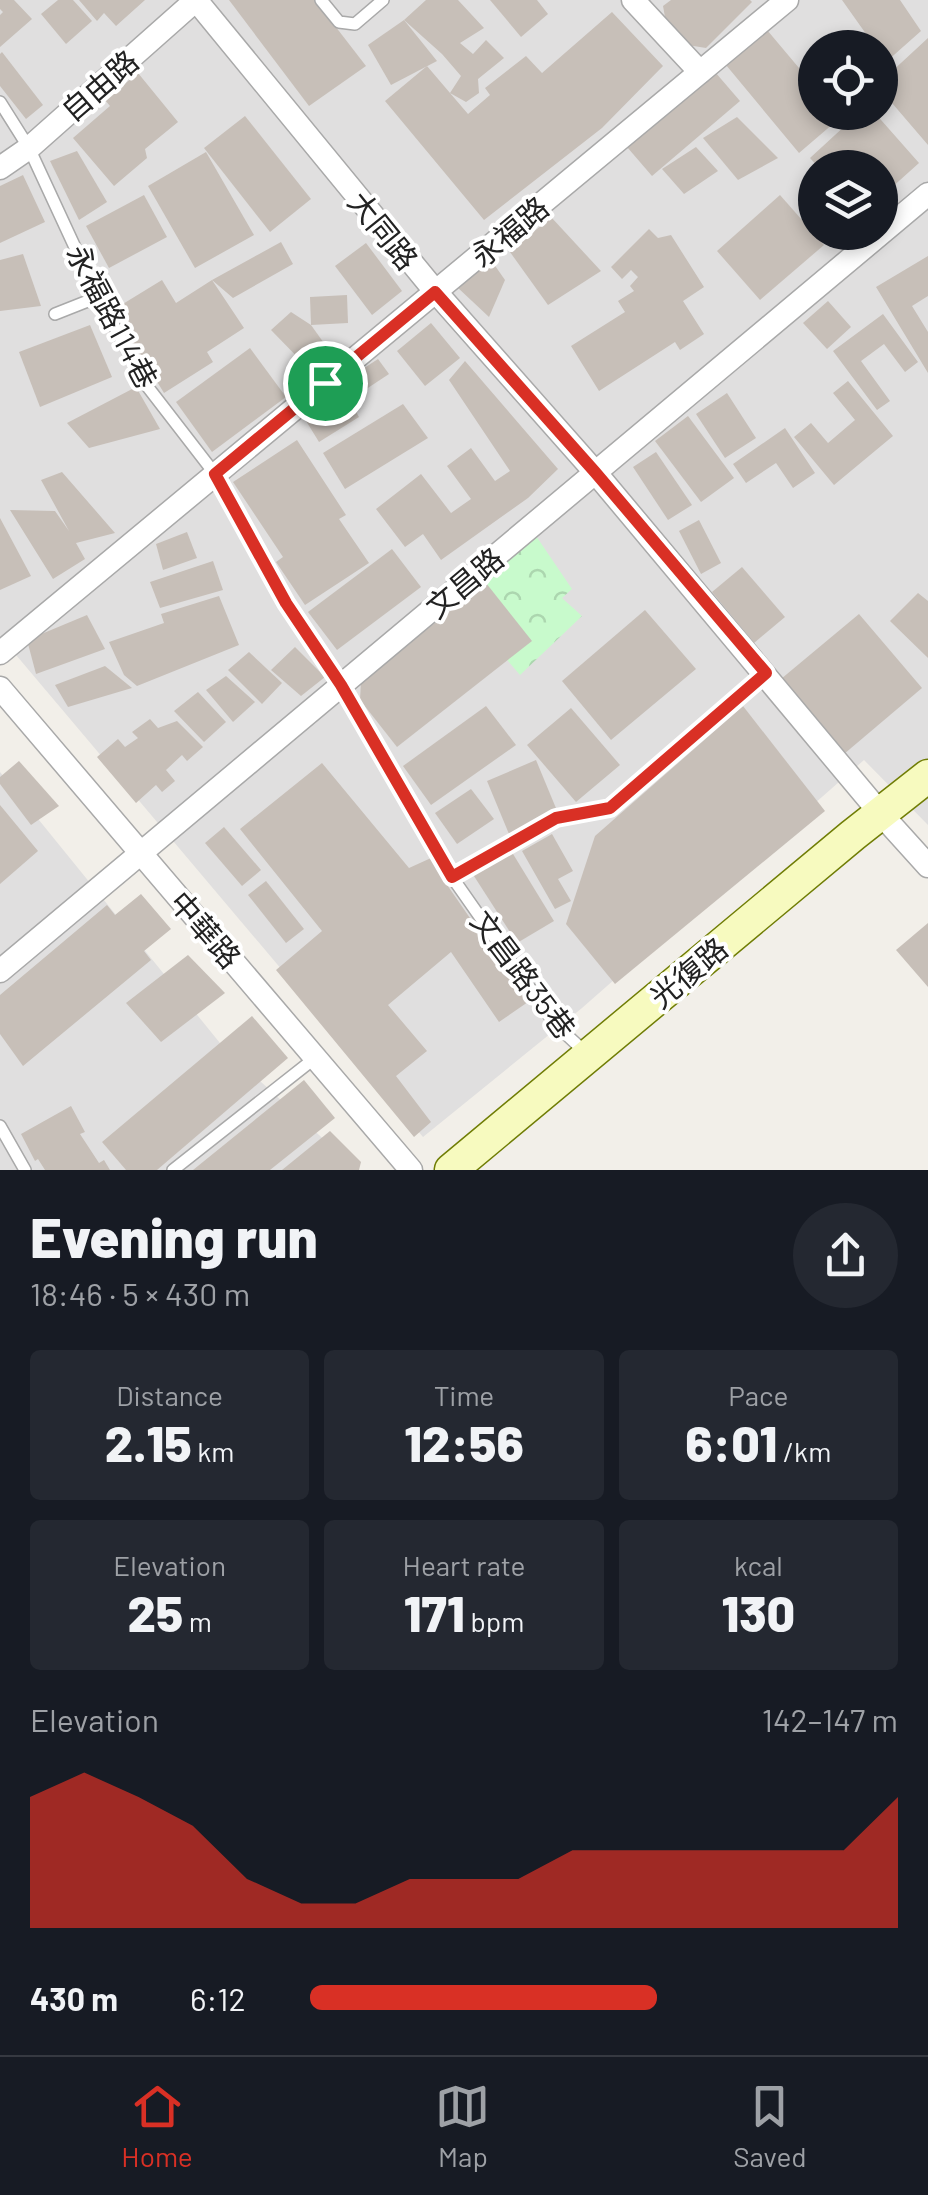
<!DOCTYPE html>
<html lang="en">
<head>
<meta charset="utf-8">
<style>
  body { margin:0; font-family:Barlow,"Noto Sans TC",sans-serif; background:#242831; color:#f1f3f6; height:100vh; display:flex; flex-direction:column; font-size:38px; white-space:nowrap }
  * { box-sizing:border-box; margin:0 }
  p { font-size:32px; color:#9ea1a6 }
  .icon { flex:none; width:55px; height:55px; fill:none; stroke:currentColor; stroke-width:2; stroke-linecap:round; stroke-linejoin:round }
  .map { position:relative; height:1170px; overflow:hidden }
  .drawer { display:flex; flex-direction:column; background:#171b24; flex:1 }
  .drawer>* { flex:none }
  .buttons { position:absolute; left:798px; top:30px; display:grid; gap:20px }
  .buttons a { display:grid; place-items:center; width:100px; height:100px; border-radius:50%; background:#171b24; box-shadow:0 5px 15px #0003; font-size:50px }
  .pin { position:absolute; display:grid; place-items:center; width:85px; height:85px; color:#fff; margin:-42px; border:5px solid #fff; border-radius:50%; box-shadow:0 2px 10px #0007 }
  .round { display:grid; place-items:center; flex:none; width:105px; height:105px; border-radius:52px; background:#242831 }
  .summary { display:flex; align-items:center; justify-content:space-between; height:170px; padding:0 30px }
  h1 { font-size:55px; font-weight:800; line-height:75px }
  .stats { display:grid; grid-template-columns:repeat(3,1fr); gap:15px; height:170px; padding:10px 30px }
  .stats div { display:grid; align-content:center; border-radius:10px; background:#242831; text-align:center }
  .stats b { font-size:50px; font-weight:800 }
  .stats small { font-size:28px; font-weight:400 }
  .stats p { font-size:28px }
  .chart { height:280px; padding:20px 30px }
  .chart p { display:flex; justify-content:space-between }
  .chart svg { width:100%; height:180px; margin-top:10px; fill:#d93025; opacity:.7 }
  ul { padding:0 30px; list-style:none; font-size:32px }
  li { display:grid; grid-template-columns:160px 120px 1fr; align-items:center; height:75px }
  li i { height:25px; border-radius:12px; background:#d93025 }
  .tab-bar { display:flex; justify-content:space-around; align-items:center; height:140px; border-top:2px solid #363941; background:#171b24; font-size:28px; color:#9ea1a6 }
  .tab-bar a { display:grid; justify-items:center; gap:5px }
  .tab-bar .on { color:#d93025 }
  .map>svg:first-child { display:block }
</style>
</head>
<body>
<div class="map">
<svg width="928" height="1170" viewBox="0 0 928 1170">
  <defs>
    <pattern id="park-crowns" width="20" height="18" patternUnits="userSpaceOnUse" patternTransform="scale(2.5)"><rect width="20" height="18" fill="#c8facc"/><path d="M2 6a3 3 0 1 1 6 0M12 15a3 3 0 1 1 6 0" fill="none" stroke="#acd6af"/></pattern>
  </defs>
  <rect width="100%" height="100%" fill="#f2efe9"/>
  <g fill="#e0dfdf" fill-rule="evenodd">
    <path d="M0 0H928V825L864 760 582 1008 423 1137 0 636ZM815 48H880V112H815ZM815 168H880V232H815Z"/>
    <path d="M0 772 224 1048 354 1167 350 1170H0Z"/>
  </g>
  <path fill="url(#park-crowns)" d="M532 530 572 589 562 598 582 616 520 675 502 654 519 637 468 582Z"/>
  <g fill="#c7bfb8">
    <path d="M0 0H14L32 19 0 47V15L3 12 0 9Z"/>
    <path d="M58 0H73L92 21 66 44 41 14Z"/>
    <path d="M79 0H145L116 26 104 13 97 21Z"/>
    <path d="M229 0H315L366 66 309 106Z"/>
    <path d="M426 0H458L484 28 460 43 473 54 486 40 504 58 478 79 479 93 466 102 450 93 468 114 490 95 485 88 526 56 542 73 612 12 663 66 602 128 484 220 385 101 427 66 450 93 461 76 442 54 404 20Z"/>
    <path d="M490 0H537L548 14 521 37Z"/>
    <path d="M671 0H750L752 2 706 48 681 44 667 28 663 6Z"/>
    <path d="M842 0H900L921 31 886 62 880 53V48H876Z"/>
    <path d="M404 20 437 61 391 85 368 45Z"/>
    <path d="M762 24 815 87V112H837L841 117 799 153 721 59Z"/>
    <path d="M850 33 864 48H828Z"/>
    <path d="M928 38V145L880 89V65L888 75Z"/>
    <path d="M2 52 43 105 26 119 0 86V54Z"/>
    <path d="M709 65 740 101 652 176 621 140Z"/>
    <path d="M138 73 178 122 145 149 147 158 114 186 73 138 110 106 105 100Z"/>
    <path d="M860 112H874L919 163 880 198V168H819L810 158Z"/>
    <path d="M245 116 311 199 270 232 204 148Z"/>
    <path d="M737 117 778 158 738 180 703 138Z"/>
    <path d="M696 147 718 171 684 194 662 169Z"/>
    <path d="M77 151 107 202 79 220 50 161Z"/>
    <path d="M206 152 254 235 195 268 148 186Z"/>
    <path d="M23 175 45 222 0 243V186Z"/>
    <path d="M144 195 167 237 109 268 86 226Z"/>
    <path d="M780 195 824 245 760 300 717 251Z"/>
    <path d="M551 217 601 271 548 305 510 252Z"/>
    <path d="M649 229 658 238 671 235 704 287 683 301 704 334 680 350 675 342 599 391 571 346 625 312 618 301 634 291 630 286 638 277 631 270 622 279 611 267Z"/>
    <path d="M281 242 293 264 233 298 212 280 244 328 207 352 213 362 164 393 113 310 162 280 176 303 212 280Z"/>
    <path d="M366 243 402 291 372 315 335 266Z"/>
    <path d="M23 254 41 306 0 311V260Z"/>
    <path d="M928 256V296L912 306 928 332V373L876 287Z"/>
    <path d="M491 260 505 280 489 317 456 286Z"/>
    <path d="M347 295 348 323 311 325 310 297Z"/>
    <path d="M828 301 851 327 827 349 803 323Z"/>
    <path d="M291 312 311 325 331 353 310 370 271 330Z"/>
    <path d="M883 314 918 362 905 372 884 344 861 361 890 401 877 410 833 351Z"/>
    <path d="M431 323 460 358 425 386 397 351Z"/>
    <path d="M90 325 112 377 40 407 19 352Z"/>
    <path d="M250 348 286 397 212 452 176 402Z"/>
    <path d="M378 359 389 374 339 407 329 391Z"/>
    <path d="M465 361 558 469 528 498 441 560 423 534 405 547 376 509 421 474 451 513 471 499 447 466 471 448 495 481 510 471 449 380Z"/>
    <path d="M848 381 893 436 834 485 794 437 811 423 828 443 855 420 833 393Z"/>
    <path d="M136 387 160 429 89 448 67 423Z"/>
    <path d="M727 393 756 438 725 458 696 414Z"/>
    <path d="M328 401 335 412 351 403 359 417 319 442 303 416Z"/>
    <path d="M403 404 428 438 345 489 323 453Z"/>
    <path d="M688 416 734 478 701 502 655 441Z"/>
    <path d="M785 428 815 473 793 488 776 463 746 483 733 464Z"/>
    <path d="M297 440 346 515 339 519 369 563 305 605 276 562 283 557 233 482Z"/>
    <path d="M656 452 692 505 668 520 633 467Z"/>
    <path d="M62 472 115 533 76 543 85 559 53 579 10 510 55 511 69 531 41 480Z"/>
    <path d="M0 518 31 576 0 590Z"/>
    <path d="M699 520 721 563 701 574 679 531Z"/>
    <path d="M187 532 197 558 163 570 156 544Z"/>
    <path d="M392 549 421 587 337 650 308 612Z"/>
    <path d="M213 561 223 590 160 608 150 582Z"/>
    <path d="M742 567 785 617 754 643 712 592Z"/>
    <path d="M486 583 532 641 397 747 360 700 361 681Z"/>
    <path d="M918 593 928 601V658L890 621Z"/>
    <path d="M219 596 239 645 137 686 124 675 109 642 164 623 161 614Z"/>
    <path d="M645 610 696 669 611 740 562 681Z"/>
    <path d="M859 614 922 688 844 754 781 679Z"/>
    <path d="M87 615 105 649 36 674 27 640Z"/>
    <path d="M295 647 325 677 301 696 271 670Z"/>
    <path d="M249 652 282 683 262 704 228 670Z"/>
    <path d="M105 666 132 688 68 707 55 685Z"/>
    <path d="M226 676 255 702 233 722 206 690Z"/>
    <path d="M198 692 226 722 204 742 174 711Z"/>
    <path d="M486 706 516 745 431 805 403 766Z"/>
    <path d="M743 706 825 811 615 984 566 924 595 836Z"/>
    <path d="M571 708 620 765 576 802 527 745Z"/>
    <path d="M150 719 158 728 177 721 203 747 187 761 182 755 166 770 175 781 162 792 156 785 136 803 97 757 118 739 125 747 138 738 132 732Z"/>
    <path d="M536 760 558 813 509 834 487 781Z"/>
    <path d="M19 761 59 806 31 825 0 784V777Z"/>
    <path d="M322 763 409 868 431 858 443 879 528 1002 499 1022 451 952 388 1005 427 1051 396 1076 431 1122 414 1137 276 970 322 931 240 829Z"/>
    <path d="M471 789 494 819 457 844 435 813Z"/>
    <path d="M0 805 38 851 0 884Z"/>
    <path d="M224 827 261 870 242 886 205 843Z"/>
    <path d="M552 834 573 871 558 879 571 901 555 909 522 851Z"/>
    <path d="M510 849 554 921 517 943 472 873Z"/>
    <path d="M266 881 304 929 286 943 248 895Z"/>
    <path d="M141 894 171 929 144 951 151 960 23 1066 0 1034V995L107 905 115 915Z"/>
    <path d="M928 923V987L896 950Z"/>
    <path d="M188 955 225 993 161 1042 126 1003Z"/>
    <path d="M252 1016 288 1058 157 1170H126L102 1142Z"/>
    <path d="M304 1080 335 1118 270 1170H193Z"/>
    <path d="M71 1106 85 1132 80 1134 99 1163 104 1160 110 1170H45L38 1159 35 1161 21 1134Z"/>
    <path d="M330 1131 361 1162 359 1170H282Z"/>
  </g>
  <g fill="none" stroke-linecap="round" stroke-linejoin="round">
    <g stroke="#a9a9a9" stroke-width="14">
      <g id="lane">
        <path d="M321 0 339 22 355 24 383 0"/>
        <path d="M0 102 29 148 98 297 147 386 215 474 286 603 341 685 452 877 555 1024 585 1052"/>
        <path d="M55 314 98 297"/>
        <path d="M452 877 556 818 610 808 765 673"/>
        <path d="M0 1126 25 1170"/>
        <path d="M173 1170 315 1058"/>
      </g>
    </g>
    <g stroke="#a9a9a9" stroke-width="25">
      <g id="street">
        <path d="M196 0 435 291 595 472 881 814 928 866"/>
        <path d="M633 0 700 72"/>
        <path d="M0 168 29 148 196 0"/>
        <path d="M0 653 787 0"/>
        <path d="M0 688 411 1170"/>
        <path d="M0 971 928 194"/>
      </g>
    </g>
    <g stroke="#707d05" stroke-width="35">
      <path id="secondary" d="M451 1170 853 835 928 776"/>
    </g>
    <use href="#lane" stroke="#fff" stroke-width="11"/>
    <use href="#street" stroke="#fff" stroke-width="22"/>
    <use href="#secondary" stroke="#f7fabf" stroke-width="32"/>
  </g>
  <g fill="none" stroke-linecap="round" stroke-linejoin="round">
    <g stroke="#fff" stroke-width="20">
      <path id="route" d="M435 292 595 472 766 673 610 808 556 818 452 877 341 685 286 603 215 474Z"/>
    </g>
    <use href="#route" stroke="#d93025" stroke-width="12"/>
  </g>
  <g text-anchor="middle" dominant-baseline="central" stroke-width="8" stroke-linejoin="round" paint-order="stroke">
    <g font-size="30" fill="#222" stroke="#fff">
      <text transform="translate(99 85) rotate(-41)">自由路</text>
      <text transform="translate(384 230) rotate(51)">大同路</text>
      <text transform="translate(509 231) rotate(-40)">永福路</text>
      <text transform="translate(113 316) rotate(62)">永福路114巷</text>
      <text transform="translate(464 582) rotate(-40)">文昌路</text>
      <text transform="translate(206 929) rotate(49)">中華路</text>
      <text transform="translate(688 972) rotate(-40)">光復路</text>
      <text transform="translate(524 974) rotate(53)">文昌路35巷</text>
    </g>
  </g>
</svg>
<div class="buttons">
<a><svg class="icon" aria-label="locate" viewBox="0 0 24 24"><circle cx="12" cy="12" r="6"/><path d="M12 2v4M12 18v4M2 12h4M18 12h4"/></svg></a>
<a><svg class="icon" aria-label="layers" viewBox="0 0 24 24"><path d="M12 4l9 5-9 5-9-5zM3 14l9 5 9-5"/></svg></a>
</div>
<div class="pin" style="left:325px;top:383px;background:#1e9e55"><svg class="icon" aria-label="arrive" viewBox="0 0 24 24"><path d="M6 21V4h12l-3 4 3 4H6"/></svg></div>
</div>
<section class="drawer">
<div class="summary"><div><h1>Evening run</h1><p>18:46 · 5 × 430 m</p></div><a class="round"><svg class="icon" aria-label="share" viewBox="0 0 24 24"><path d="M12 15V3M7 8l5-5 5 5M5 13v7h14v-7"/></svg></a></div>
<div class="stats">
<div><p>Distance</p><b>2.15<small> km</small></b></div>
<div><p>Time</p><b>12:56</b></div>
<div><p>Pace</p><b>6:01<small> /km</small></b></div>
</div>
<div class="stats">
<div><p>Elevation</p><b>25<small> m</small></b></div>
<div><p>Heart rate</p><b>171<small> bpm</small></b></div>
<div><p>kcal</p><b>130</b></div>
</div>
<div class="chart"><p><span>Elevation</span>142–147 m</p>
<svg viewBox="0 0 160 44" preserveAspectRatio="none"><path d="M0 44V12L10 6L20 12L30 19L40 32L50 38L60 38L70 32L80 32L90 32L100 25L110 25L120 25L130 25L140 25L150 25L160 12V44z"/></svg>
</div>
<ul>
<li><b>430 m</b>6:12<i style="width:59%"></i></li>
</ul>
</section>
<nav class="tab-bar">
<a class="on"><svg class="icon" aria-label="home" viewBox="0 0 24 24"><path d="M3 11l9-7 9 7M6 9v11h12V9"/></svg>Home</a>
<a><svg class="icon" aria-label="map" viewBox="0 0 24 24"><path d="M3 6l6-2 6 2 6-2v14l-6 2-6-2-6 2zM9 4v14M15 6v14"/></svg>Map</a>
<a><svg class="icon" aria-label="saved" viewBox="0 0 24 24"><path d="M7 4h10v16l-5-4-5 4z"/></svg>Saved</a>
</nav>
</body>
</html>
